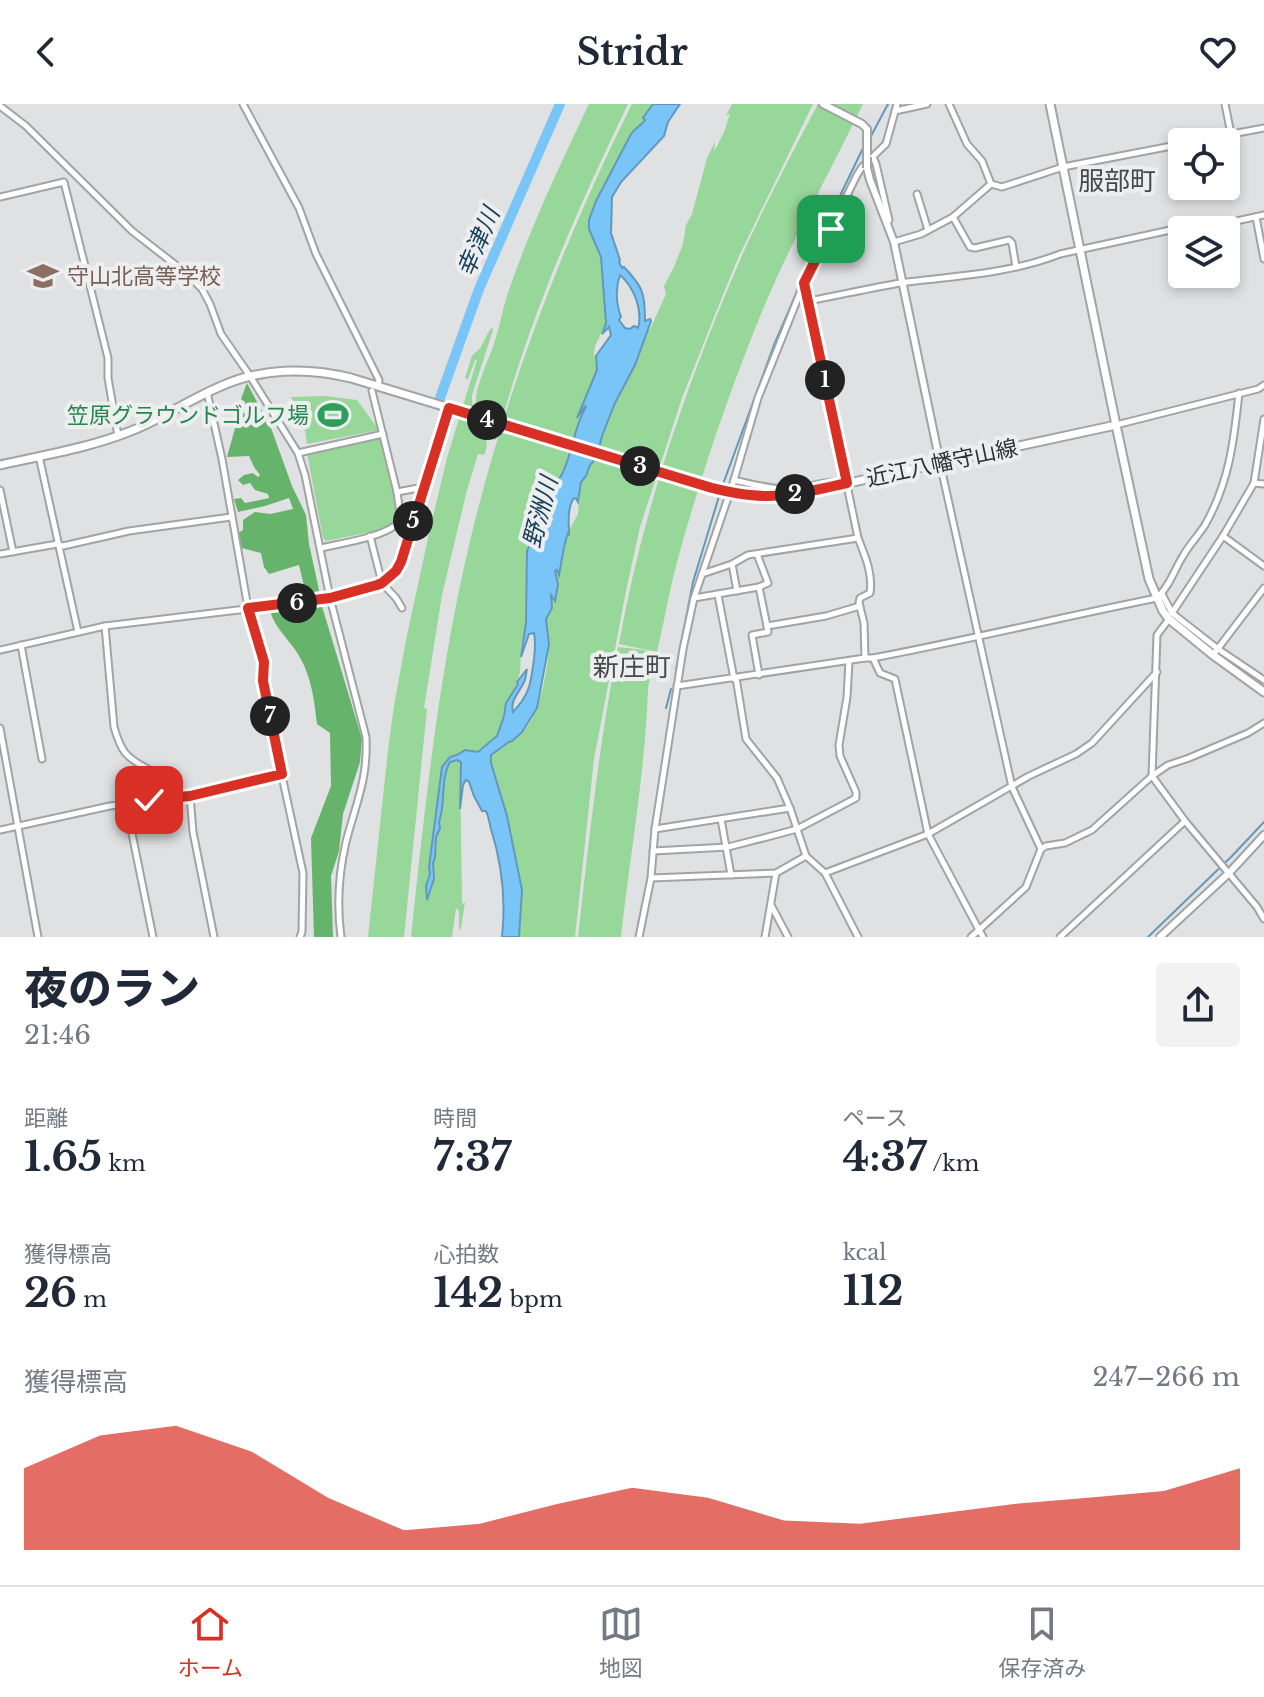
<!DOCTYPE html>
<html lang="ja">
<head>
<meta charset="utf-8">
<style>
  body { margin:0; font-family:"Libre Baskerville","Noto Sans JP",serif; background:#f2f2f3; color:#1f2937; height:100vh; display:flex; flex-direction:column; font-size:30px; white-space:nowrap }
  * { box-sizing:border-box; margin:0 }
  p { font-size:26px; color:#747a83 }
  .icon { flex:none; width:44px; height:44px; fill:none; stroke:currentColor; stroke-width:2; stroke-linecap:round; stroke-linejoin:round }
  .map { position:relative; height:833px; overflow:hidden }
  .drawer { display:flex; flex-direction:column; background:#fff; flex:1 }
  .drawer>* { flex:none }
  .buttons { position:absolute; left:1168px; top:24px; display:grid; gap:16px }
  .buttons a { display:grid; place-items:center; width:72px; height:72px; border-radius:8px; background:#fff; box-shadow:0 4px 12px #0003; font-size:40px }
  .pin { position:absolute; display:grid; place-items:center; width:68px; height:68px; color:#fff; margin:-34px; border-radius:16px; box-shadow:0 4px 12px #0006 }
  .km { position:absolute; width:40px; height:40px; margin:-20px; border-radius:50%; background:#222; color:#fff; font-size:22px; line-height:40px; text-align:center }
  .round { display:grid; place-items:center; flex:none; width:84px; height:84px; border-radius:8px; background:#f2f2f3 }
  .overview { display:flex; align-items:center; justify-content:space-between; height:136px; padding:0 24px }
  h1 { font-size:44px; font-weight:800; line-height:60px }
  .metrics { display:grid; grid-template-columns:repeat(3,1fr); gap:12px; height:136px; padding:8px 24px }
  .metrics div { display:grid; align-content:center }
  .metrics b { font-size:40px; font-weight:800 }
  .metrics small { font-size:22px; font-weight:400 }
  .metrics p { font-size:22px }
  .chart { height:224px; padding:16px 24px }
  .chart p { display:flex; justify-content:space-between }
  .chart svg { width:100%; height:144px; margin-top:8px; fill:#d93025; opacity:.7 }
  header { display:flex; justify-content:space-between; align-items:center; height:104px; padding:0 24px; background:#fff; font-size:36px; font-weight:800 }
  .tab-bar { display:flex; justify-content:space-around; align-items:center; height:112px; border-top:2px solid #e0e1e3; background:#fff; font-size:22px; color:#747a83 }
  .tab-bar a { display:grid; justify-items:center; gap:4px }
  .tab-bar .on { color:#d93025 }
  .map>svg:first-child { display:block }
</style>
</head>
<body>
<header><svg class="icon" aria-label="back" viewBox="0 0 24 24"><path d="M15 5l-7 7 7 7"/></svg>Stridr<svg class="icon" aria-label="heart" viewBox="0 0 24 24"><path d="M12 20l-8-8c-3-5 5-10 8-4 3-6 11-1 8 4z"/></svg></header>
<div class="map">
<svg width="1264" height="833" viewBox="0 0 1264 833">
  <rect width="100%" height="100%" fill="#dfe1e2"/>
  <g fill="#98d79a">
    <path d="M589 0H628C588 83 550 167 521 254 512 281 504 309 496 336H494C490 322 476 309 476 298 476 278 491 253 496 233 501 218 503 202 509 186 531 122 560 61 589 0Z"/>
    <path d="M632 0H653L643 13 645 16 631 30 596 97 589 116V125L601 153 606 219 595 242 594 249 597 266 582 300 581 307 585 301 586 303 579 319 561 374 552 382 545 418 534 431 527 447 526 519 521 545 520 569 514 586 506 599 504 612 497 632 478 648H470L450 653 442 663 429 763C432 775 425 779 428 794L434 775 433 759 435 754 436 733 440 724 439 718C446 699 440 675 450 657H461L460 663 462 800 465 798 461 824 459 826V807L456 804 452 833H411C425 700 439 567 470 437 506 286 563 138 632 0Z"/>
    <path d="M732 0H813L738 154 718 203 682 294 640 423 626 487 594 655 575 833H519C524 775 510 714 491 659V651C502 645 518 634 526 624 541 605 548 564 549 540 549 532 545 523 546 515 546 507 550 499 551 490L555 496 558 480 555 467 557 465 560 470 566 432 578 410 581 378 586 372 590 361 597 353 602 332 615 299 635 261 640 243 644 238V234L652 221 666 190 664 182 674 163 683 140 686 121 692 110 707 54 715 38 714 48 724 28 730 10 726 12Z"/>
    <path d="M818 0H863C831 66 795 130 766 198 731 282 701 370 677 458 669 488 664 518 657 548L619 540C643 404 689 273 744 147 767 97 792 49 818 0Z"/>
    <path d="M493 224V226L472 291C470 316 495 324 484 351L478 350 467 386 442 491 424 604 427 605 404 833H368L388 646 394 602 406 536 430 425 447 354 477 256H475L468 275 465 274 472 252 481 243 490 225Z"/>
    <path d="M324 292 357 296 379 326 307 340 305 326 291 293Z"/>
    <path d="M379 332 381 334 399 408C397 416 393 420 386 425L326 437 323 434 307 349Z"/>
    <path d="M618 543 644 546 651 549C655 561 649 574 648 586 645 669 630 751 621 833H578C589 736 599 639 618 543Z"/>
  </g>
  <g fill="#66b36b">
    <path d="M247 279 271 324 292 382 306 411 309 440 319 486 318 493 307 494 299 461 269 470 264 463 261 449 242 444 238 429 243 426V416L255 408 270 410 293 405 289 394 265 402 238 408 234 395 241 394 245 399 269 394 268 390 255 386 250 379 243 381 238 376 244 371 253 369 258 373 260 371 254 363 249 352 227 353 239 310 245 309V298L241 295Z"/>
    <path d="M321 499 362 635 360 658 343 710 339 747 331 772 333 833H314L311 734 331 682 330 629 317 620C314 594 311 569 296 547 288 535 276 524 271 510L274 505Z"/>
  </g>
  <path fill="#7ac5f7" stroke="#6498bb" stroke-width="2" fill-rule="evenodd" d="M653 0H680L668 18 664 32 621 78 612 93 611 129 620 156 619 158 622 164 624 163C643 183 645 189 645 217L650 215 651 217 635 261 615 299 602 332 597 353 590 361 586 372 581 378 578 398 576 394 573 395C567 407 569 417 569 430L568 429C563 442 562 457 559 471L557 466 555 467 558 480 555 497 551 491 552 504 546 515 549 540 537 604 522 628 512 637 509 638 491 651V659L507 712 522 786 519 833H502C506 796 502 760 491 725 489 718 489 713 486 707H482L474 692 469 678 466 676 463 681 460 705 461 658 457 656 450 658C440 675 446 699 439 718L440 724 436 733 435 754 433 759 434 775 427 796 426 782 430 770 429 763 442 663 450 653 459 650 465 646 478 648 497 632 504 612 506 599 518 580 517 578 527 565C526 569 526 575 524 578 519 589 510 596 513 608 530 590 531 579 534 555 535 545 536 538 534 529L529 530 521 553 526 519 527 447 534 431 545 418C543 410 544 401 547 393 551 382 557 379 561 372 573 350 573 324 586 303L585 302 577 314 597 266 596 252 611 231 609 223 602 230 606 219 601 153 589 125V116L596 97 631 30C636 23 641 22 645 16L643 14ZM620 171C634 183 643 206 638 224L634 222 630 225 625 224 619 216 621 213C616 199 615 185 620 171Z"/>
  <g fill="none" stroke-linecap="round" stroke-linejoin="round">
    <g stroke="#6498bb" stroke-width="2">
      <path d="M870 34 888 0"/>
      <path d="M722 383 774 241 823 127 864 42"/>
      <path d="M676 566 693 478 720 389"/>
      <path d="M666 604 671 585"/>
      <path d="M1148 833 1232 752 1264 718"/>
    </g>
    <path stroke="#7ac5f7" stroke-width="10" d="M440 294 479 185 560 0"/>
    <g stroke="#a2a3a4" stroke-width="9">
      <g id="minor">
        <path d="M243 0 299 104 316 150 379 276 378 282"/>
        <path d="M949 0 967 40 982 57 991 80"/>
        <path d="M1225 0 1231 30"/>
        <path d="M0 2 26 22 132 127 186 169 202 185 210 200 221 230 250 272 298 349 305 371 330 494 366 633C368 676 356 699 346 738 339 768 337 803 341 833"/>
        <path d="M895 7 927 0"/>
        <path d="M1190 38 1264 24"/>
        <path d="M873 53 876 60 889 116 887 120"/>
        <path d="M917 90 928 126"/>
        <path d="M0 93 64 78 108 254V274L118 332"/>
        <path d="M953 113 970 143 975 144 1009 136 1012 139 1016 163"/>
        <path d="M1256 113 1264 155"/>
        <path d="M894 138 921 130 953 113 991 80 1002 83 1063 63 1182 40"/>
        <path d="M805 180 858 434C865 452 873 469 870 489L860 494 859 499 864 519 865 554"/>
        <path d="M808 197C841 191 874 183 907 178 958 172 1012 169 1060 150L1175 125H1200L1264 111"/>
        <path d="M207 288 222 355 248 504 264 558 263 577 274 635 303 769 302 828 300 833"/>
        <path d="M1116 321 1258 285 1264 281"/>
        <path d="M298 349 383 330"/>
        <path d="M39 352 78 528"/>
        <path d="M940 359 1012 683 1041 745"/>
        <path d="M734 376C751 380 769 385 787 385 806 385 827 375 846 379"/>
        <path d="M1254 379 1264 380"/>
        <path d="M0 386 13 448"/>
        <path d="M397 388 424 383"/>
        <path d="M370 432 382 479 396 494 402 504"/>
        <path d="M1223 432 1264 462"/>
        <path d="M321 444C342 439 388 433 401 416L397 388 372 287"/>
        <path d="M0 450 57 440 63 442 129 427 231 413"/>
        <path d="M732 460 737 487"/>
        <path d="M702 470 732 460 748 451 858 434"/>
        <path d="M759 483 767 522"/>
        <path d="M1162 490 1172 509 1218 545 1264 576"/>
        <path d="M718 491 734 575"/>
        <path d="M694 494 759 483 768 479 757 450"/>
        <path d="M1172 509 1223 432 1254 379 1264 315"/>
        <path d="M1169 515 1157 531 1152 672 1185 717 1257 803 1264 815"/>
        <path d="M105 522 114 623C121 647 125 653 148 665L149 696"/>
        <path d="M21 541 42 655"/>
        <path d="M0 546 105 522 305 498C337 493 384 488 401 458L449 304"/>
        <path d="M1213 551 1264 484"/>
        <path d="M873 554 880 569 895 575 928 730 979 826 1026 783 1041 745 1046 742 1065 739 1092 726 1152 672 1168 661 1189 654 1248 629 1264 619"/>
        <path d="M759 571 752 531 768 528 767 522 826 512 860 502"/>
        <path d="M736 574 746 635 777 674 790 704 806 752 825 769 858 833"/>
        <path d="M677 582 865 554H873C968 536 1062 513 1157 494 1170 482 1174 466 1183 452 1189 441 1198 432 1205 421 1229 379 1234 337 1239 289"/>
        <path d="M0 624 38 833"/>
        <path d="M190 692 193 728 214 833"/>
        <path d="M126 700 153 833"/>
        <path d="M721 715 731 771"/>
        <path d="M655 725 790 704"/>
        <path d="M0 726 110 702 190 692 282 670"/>
        <path d="M653 747 728 743 771 732 797 725 856 694V688L840 652 839 641 847 593 849 557"/>
        <path d="M825 769 928 730 1029 672 1076 650 1092 639 1157 568"/>
        <path d="M651 774 776 769 806 752"/>
        <path d="M771 801 788 833"/>
        <path d="M639 833 651 774 655 725 683 545 694 494 734 376 758 294 804 179 857 71 862 63 886 40 897 0"/>
        <path d="M765 833 776 769"/>
        <path d="M971 833 979 826 983 833"/>
        <path d="M1060 833 1185 717"/>
      </g>
    </g>
    <g stroke="#a2a3a4" stroke-width="10">
      <g id="tertiary">
        <path d="M823 0 862 20 867 25V53"/>
        <path d="M867 64 870 76 894 138 940 359"/>
        <path d="M1160 833 1229 769 1264 731"/>
      </g>
    </g>
    <g stroke="#a2a3a4" stroke-width="11">
      <path id="secondary" d="M1050 0 1116 321"/>
    </g>
    <g stroke="#a2a3a4" stroke-width="11">
      <g id="primary">
        <path d="M0 361C44 351 89 344 131 327 161 315 189 296 219 283 260 264 307 263 351 274L712 384"/>
        <path d="M740 390 760 392 798 390 1116 321 1149 475 1163 507 1169 515 1213 551 1264 588"/>
      </g>
    </g>
    <use href="#minor" stroke="#fff" stroke-width="5"/>
    <use href="#tertiary" stroke="#fff" stroke-width="6"/>
    <use href="#secondary" stroke="#fff" stroke-width="7"/>
    <use href="#primary" stroke="#fff" stroke-width="7"/>
    <g stroke="#a2a3a4" stroke-width="10" stroke-linecap="butt">
      <path id="tertiary-bridge" d="M867 53V64"/>
    </g>
    <g stroke="#a2a3a4" stroke-width="11" stroke-linecap="butt">
      <path id="primary-bridge" d="M712 384 740 390"/>
    </g>
    <use href="#tertiary-bridge" stroke="#fff" stroke-width="6"/>
    <use href="#primary-bridge" stroke="#fff" stroke-width="7"/>
  </g>
  <g fill="none" stroke-linecap="round" stroke-linejoin="round">
    <g stroke="#fff" stroke-width="16">
      <path id="route" d="M149 696 190 692 282 670 263 577 264 558 248 504 330 494 377 481 382 479 396 467 401 458 449 304 712 384C725 387 737 390 750 391 783 395 815 386 847 379L804 179 831 125"/>
    </g>
    <use href="#route" stroke="#d93025" stroke-width="10"/>
  </g>
  <defs>
    <g id="school-bare" transform="scale(2.4)"><path d="M0-5L7-2L0 1L-7-2ZM-4 1L0 2.5L4 1V4Q0 6-4 4Z" fill="#8d6e63" stroke="#edeeef" stroke-width="2.5" paint-order="stroke"/></g>
    <g id="stadium-bare" transform="scale(2.4)"><path d="M0-5a6.5 5 0 1 0 0 10a6.5 5 0 1 0 0-10ZM-3.5-1.8h7v3.6h-7Z" fill="#2e9e5b" stroke="#edeeef" stroke-width="2.5" paint-order="stroke"/></g>
  </defs>
  <g fill-rule="evenodd">
    <use href="#school-bare" x="43" y="172"/>
    <use href="#stadium-bare" x="333" y="311"/>
  </g>
  <g text-anchor="middle" dominant-baseline="central" stroke-width="8" stroke-linejoin="round" paint-order="stroke">
    <g font-size="22" fill="#785e54" stroke="#edeeef" text-anchor="start">
      <text x="67" y="172">守山北高等学校</text>
    </g>
    <g font-size="22" fill="#27864d" stroke="#edeeef" text-anchor="end">
      <text x="309" y="311">笠原グラウンドゴルフ場</text>
    </g>
    <g font-size="22" fill="#2f3030" stroke="#edeeef">
      <text transform="translate(942 359) rotate(-12)">近江八幡守山線</text>
    </g>
    <g font-size="24" font-style="italic" fill="#17415a" stroke="#edeeef">
      <text transform="translate(478 138) rotate(-67)">幸津川</text>
      <text transform="translate(540 408) rotate(-75)">野洲川</text>
    </g>
    <g font-size="26" fill="#474849" stroke="#edeeef">
      <text x="1117" y="77">服部町</text>
      <text x="632" y="563">新庄町</text>
    </g>
  </g>
</svg>
<div class="buttons">
<a><svg class="icon" aria-label="locate" viewBox="0 0 24 24"><circle cx="12" cy="12" r="6"/><path d="M12 2v4M12 18v4M2 12h4M18 12h4"/></svg></a>
<a><svg class="icon" aria-label="layers" viewBox="0 0 24 24"><path d="M12 4l9 5-9 5-9-5zM3 14l9 5 9-5"/></svg></a>
</div>
<div class="pin" style="left:831px;top:125px;background:#1e9e55"><svg class="icon" aria-label="arrive" viewBox="0 0 24 24"><path d="M6 21V4h12l-3 4 3 4H6"/></svg></div>
<div class="pin" style="left:149px;top:696px;background:#d93025"><svg class="icon" aria-label="check" viewBox="0 0 24 24"><path d="M5 12l5 5 9-10"/></svg></div>
<b class="km" style="left:825px;top:276px">1</b>
<b class="km" style="left:795px;top:390px">2</b>
<b class="km" style="left:640px;top:362px">3</b>
<b class="km" style="left:487px;top:316px">4</b>
<b class="km" style="left:413px;top:417px">5</b>
<b class="km" style="left:297px;top:499px">6</b>
<b class="km" style="left:270px;top:612px">7</b>
</div>
<section class="drawer">
<div class="overview"><div><h1>夜のラン</h1><p>21:46</p></div><a class="round"><svg class="icon" aria-label="share" viewBox="0 0 24 24"><path d="M12 15V3M7 8l5-5 5 5M5 13v7h14v-7"/></svg></a></div>
<div class="metrics">
<div><p>距離</p><b>1.65<small> km</small></b></div>
<div><p>時間</p><b>7:37</b></div>
<div><p>ペース</p><b>4:37<small> /km</small></b></div>
</div>
<div class="metrics">
<div><p>獲得標高</p><b>26<small> m</small></b></div>
<div><p>心拍数</p><b>142<small> bpm</small></b></div>
<div><p>kcal</p><b>112</b></div>
</div>
<div class="chart"><p><span>獲得標高</span>247–266 m</p>
<svg viewBox="0 0 160 44" preserveAspectRatio="none"><path d="M0 44V19L10 9L20 6L30 14L40 28L50 38L60 36L70 30L80 25L90 28L100 35L110 36L120 33L130 30L140 28L150 26L160 19V44z"/></svg>
</div>
</section>
<nav class="tab-bar">
<a class="on"><svg class="icon" aria-label="home" viewBox="0 0 24 24"><path d="M3 11l9-7 9 7M6 9v11h12V9"/></svg>ホーム</a>
<a><svg class="icon" aria-label="map" viewBox="0 0 24 24"><path d="M3 6l6-2 6 2 6-2v14l-6 2-6-2-6 2zM9 4v14M15 6v14"/></svg>地図</a>
<a><svg class="icon" aria-label="saved" viewBox="0 0 24 24"><path d="M7 4h10v16l-5-4-5 4z"/></svg>保存済み</a>
</nav>
</body>
</html>
